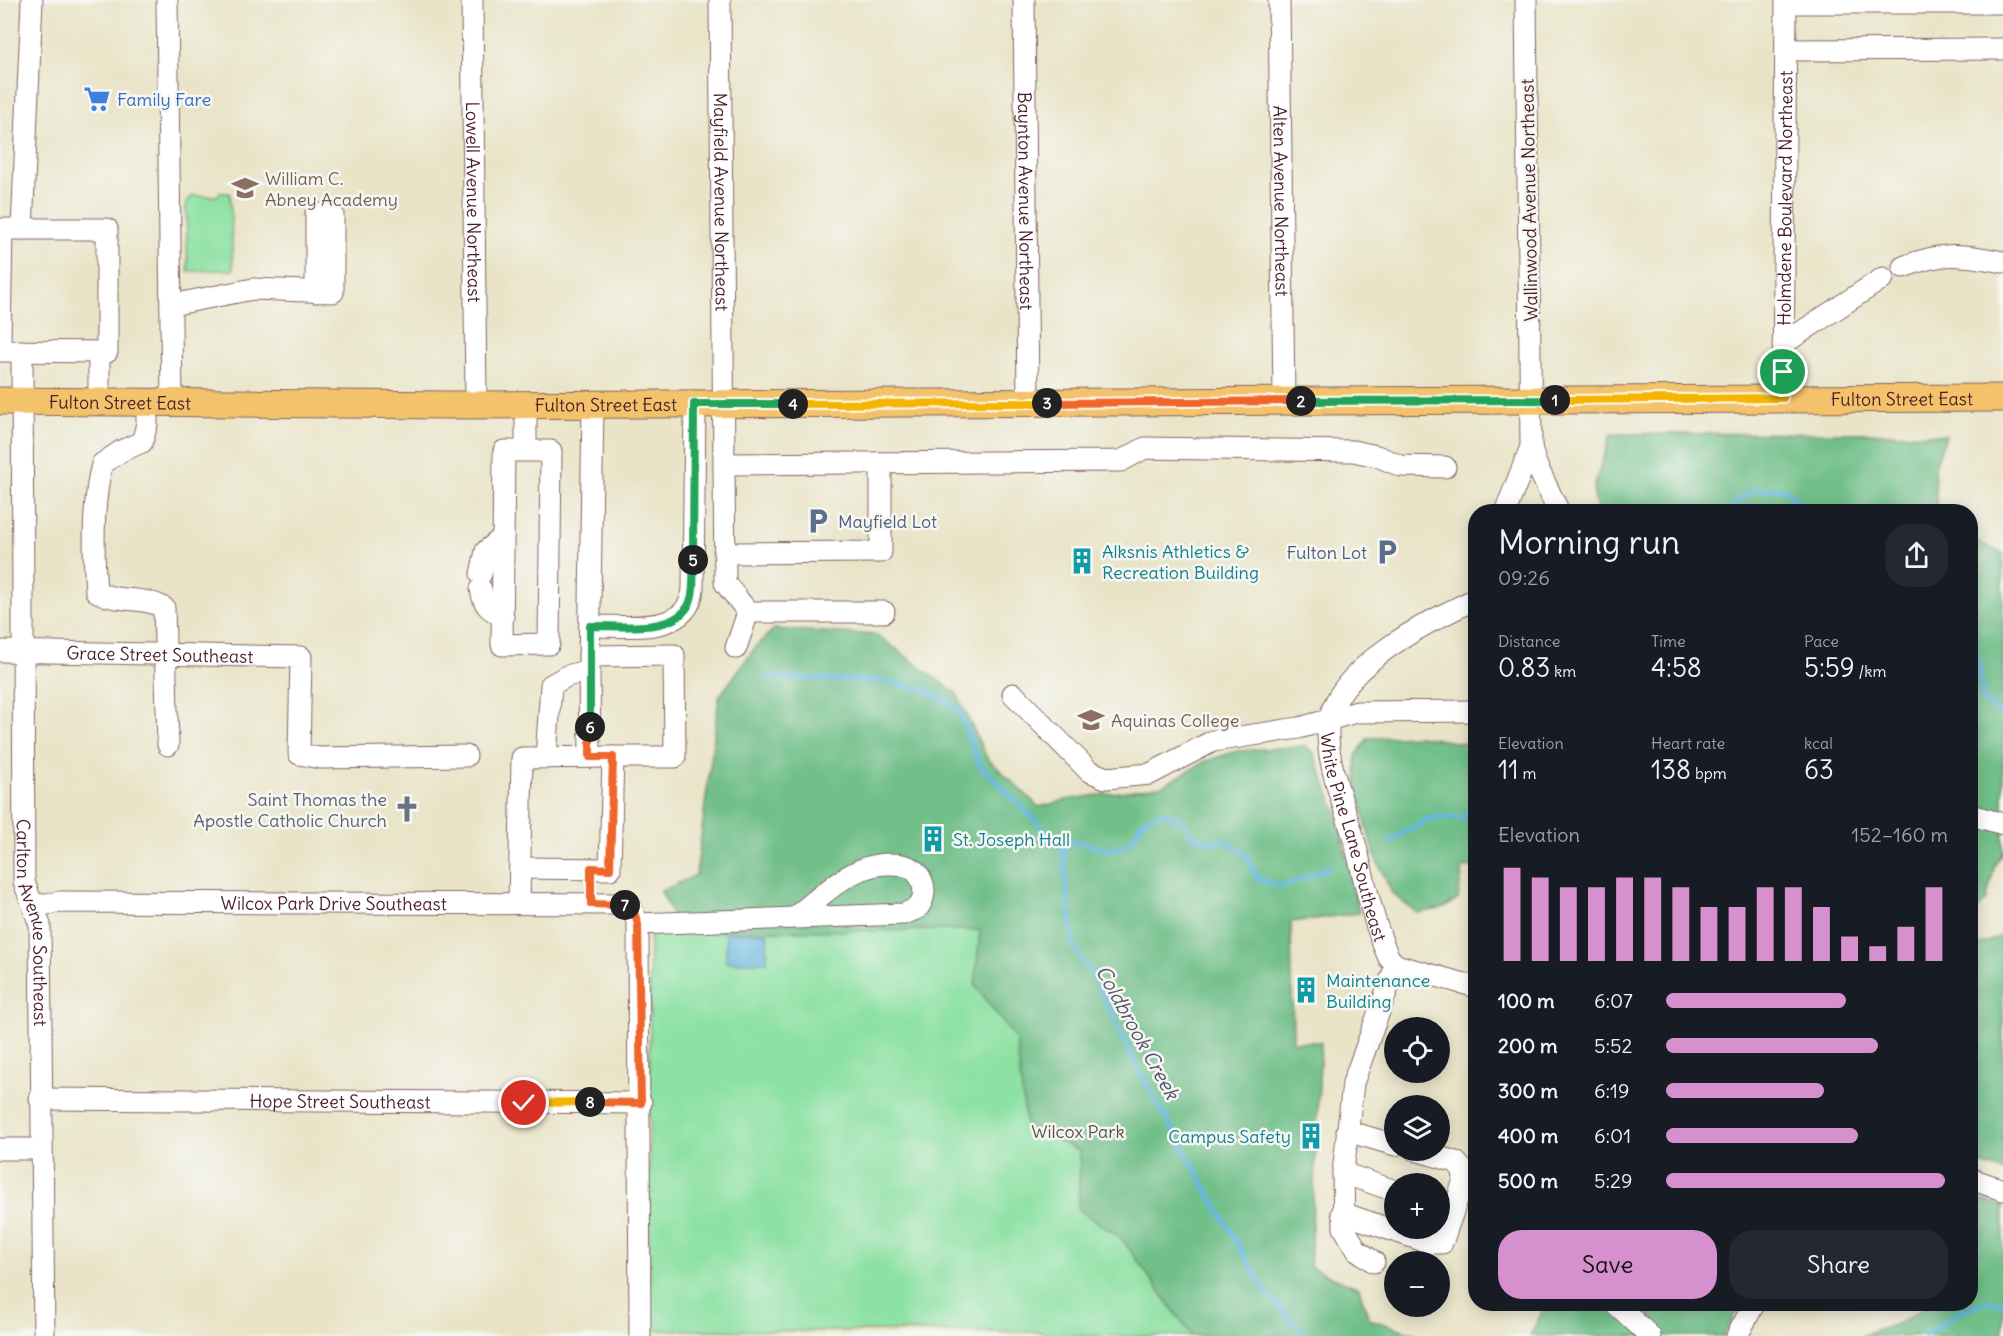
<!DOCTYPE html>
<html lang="en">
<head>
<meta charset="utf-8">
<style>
  body { margin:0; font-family:Delius,sans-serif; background:#242831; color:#f1f3f6; height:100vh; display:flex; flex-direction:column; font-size:22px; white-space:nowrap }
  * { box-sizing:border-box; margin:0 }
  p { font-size:20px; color:#9ea1a6 }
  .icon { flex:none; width:33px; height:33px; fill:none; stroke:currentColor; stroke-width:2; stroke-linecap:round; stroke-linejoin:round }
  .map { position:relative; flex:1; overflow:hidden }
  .side { position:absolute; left:1468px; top:504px; width:510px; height:807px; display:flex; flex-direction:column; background:#171b24; border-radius:24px; box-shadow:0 3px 15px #0003 }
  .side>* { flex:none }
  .controls { position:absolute; left:1384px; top:1017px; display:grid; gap:12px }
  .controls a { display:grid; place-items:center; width:66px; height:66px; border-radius:50%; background:#171b24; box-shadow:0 3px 15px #0003; font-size:30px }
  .pin { position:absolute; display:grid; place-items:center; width:51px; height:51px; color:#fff; margin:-26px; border:3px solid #fff; border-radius:50%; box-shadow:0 2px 6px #0007 }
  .km { position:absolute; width:30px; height:30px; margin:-15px; border-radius:50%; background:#222; color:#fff; font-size:16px; line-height:30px; text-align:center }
  .round { display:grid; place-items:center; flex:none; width:63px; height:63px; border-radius:24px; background:#242831 }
  .overview { display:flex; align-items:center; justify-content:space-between; height:102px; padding:0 30px }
  h1 { font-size:33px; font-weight:600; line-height:45px }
  .stats { display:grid; grid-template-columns:repeat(3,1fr); gap:9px; height:102px; padding:6px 30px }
  .stats div { display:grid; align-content:center }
  .stats b { font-size:26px; font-weight:600 }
  .stats small { font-size:16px; font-weight:400 }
  .stats p { font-size:16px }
  .chart { height:168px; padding:12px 30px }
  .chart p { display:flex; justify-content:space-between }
  .chart svg { width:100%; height:108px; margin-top:6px; stroke:#d690ce; stroke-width:6 }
  .action { display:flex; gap:12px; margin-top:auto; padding:12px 30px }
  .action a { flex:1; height:69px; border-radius:24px; background:#d690ce; color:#111; font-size:24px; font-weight:600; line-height:69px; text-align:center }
  .action a+a { background:#242831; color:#f1f3f6 }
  ul { padding:0 30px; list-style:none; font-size:20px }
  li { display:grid; grid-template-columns:96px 72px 1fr; align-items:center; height:45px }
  li i { height:15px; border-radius:8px; background:#d690ce }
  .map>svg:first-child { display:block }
</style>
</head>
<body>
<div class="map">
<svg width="2003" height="1336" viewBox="0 0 2003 1336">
  <rect width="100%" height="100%" fill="#f6f6f2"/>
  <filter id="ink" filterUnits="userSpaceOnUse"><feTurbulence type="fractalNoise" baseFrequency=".0167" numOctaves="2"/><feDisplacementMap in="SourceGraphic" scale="12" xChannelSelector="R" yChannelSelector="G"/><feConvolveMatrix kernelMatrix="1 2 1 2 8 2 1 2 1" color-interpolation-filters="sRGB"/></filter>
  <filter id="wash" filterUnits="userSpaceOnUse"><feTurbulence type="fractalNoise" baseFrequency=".008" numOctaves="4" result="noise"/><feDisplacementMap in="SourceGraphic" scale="24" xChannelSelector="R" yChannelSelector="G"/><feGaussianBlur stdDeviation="1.35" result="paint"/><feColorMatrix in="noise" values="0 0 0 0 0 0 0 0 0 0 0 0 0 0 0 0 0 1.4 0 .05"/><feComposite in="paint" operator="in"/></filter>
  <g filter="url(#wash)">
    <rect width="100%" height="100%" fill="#e9e4c7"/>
    <g fill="#8ce1a3" stroke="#6b8067" stroke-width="1.5">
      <path d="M219 193H230L233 270 188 271 186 202 193 196H218Z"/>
      <path d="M650 928H1282L1286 1336H1049L1043 1332 653 1330 649 1325Z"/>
    </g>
    <g fill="#71bf89" stroke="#5e6f5a" stroke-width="1.5">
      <path d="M1866 433 1946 435 1934 469 1937 511H1597L1593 489 1611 434Z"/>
      <path d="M1971 538 2003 554V853L1995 864 1986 901 1971 915Z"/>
      <path d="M774 629 877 635 957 694 987 758 1039 807 1071 799 1162 786 1206 761 1237 751 1305 746 1313 752 1337 813 1359 913 1291 922 1293 1042H1321L1310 1267 1359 1288 1369 1319 1422 1336H1192L1122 1239 1078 1209 1080 1151 1026 1127 1016 1040 975 985 980 930 680 932 661 891 696 875 719 697 757 645Z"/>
      <path d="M1420 736 1460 743H1476V866L1463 868 1458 899 1444 908 1417 913 1392 893 1376 859 1366 825 1357 784 1356 756 1368 738Z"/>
      <path d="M1999 937H2003V1172L1971 1160V948Z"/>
      <path d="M1971 1197 2003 1206V1336H1861L1902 1322 1928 1304H1971Z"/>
      <path d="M1546 1304H1740L1724 1336H1530Z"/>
    </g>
    <rect fill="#65b7e0" stroke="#586b86" stroke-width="1.5" x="726" y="932" width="41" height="30"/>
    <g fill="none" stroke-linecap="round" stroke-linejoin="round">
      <g stroke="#65b7e0" stroke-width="5">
        <path d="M1734 512 1735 504 1754 489H1784L1811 512"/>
        <path d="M1971 649 1979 663 1983 700 2003 716"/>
        <path d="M767 677 886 681 925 690 959 710 979 764 1063 848 1075 841 1111 851 1132 841 1142 821 1161 812 1182 820 1192 836 1208 842 1226 841 1244 852 1258 879 1282 887 1330 867"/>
        <path d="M1389 841 1430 818 1465 817 1476 803"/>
        <path d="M1063 848 1073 946 1097 983 1138 1069 1266 1293 1307 1336"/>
        <path d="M1924 1336C1950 1319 1970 1298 2003 1303"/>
      </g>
    </g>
  </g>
  <g filter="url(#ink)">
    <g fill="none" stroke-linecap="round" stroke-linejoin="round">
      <g stroke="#826462" stroke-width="23">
        <g id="minor">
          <path d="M167 0 172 403"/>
          <path id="s1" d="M472 0 476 404"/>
          <path id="s2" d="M720 0 725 583 748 612H884"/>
          <path id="s3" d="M1024 0 1028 403"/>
          <path id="s4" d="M1279 0 1284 401"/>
          <path d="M1786 3H2003"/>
          <path d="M1786 50 2003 49"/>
          <path d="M22 229 32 0"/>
          <path d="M1903 267C1944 251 1960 254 2003 262"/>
          <path d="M171 305 253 289 333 292V214H316V292"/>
          <path d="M0 341 2 229H107V352L0 351"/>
          <path d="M1783 344 1883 278"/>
          <path id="s5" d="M22 351 24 882 40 925 44 1336"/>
          <path d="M99 352V402"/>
          <path id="s6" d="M1783 398 1786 0"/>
          <path d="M147 402V424L142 442 121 451 102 464C92 504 93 550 96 591 117 604 143 595 164 608L168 745"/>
          <path d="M526 404V451H504L502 645 549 644 551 451H526"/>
          <path d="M1531 447 1535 462 1559 512"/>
          <path d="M724 464 1121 461 1145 448 1353 451 1377 456 1401 466 1445 467"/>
          <path d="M1505 512 1531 447 1526 0"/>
          <path d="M724 553 881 552V463"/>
          <path d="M481 574 486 551 503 537"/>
          <path d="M481 589C483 605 489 609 503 617"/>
          <path id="s7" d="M1476 599C1428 621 1331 669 1328 729 1327 765 1343 802 1353 836 1364 875 1372 922 1389 958L1396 965 1476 987"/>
          <path d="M590 626C625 625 688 637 693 589L695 404"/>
          <path d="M736 648 748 612"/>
          <path id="s8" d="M0 651 301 657 299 754 320 758 466 756"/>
          <path d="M589 670 590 757"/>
          <path d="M1013 694 1089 771 1106 778 1150 774 1213 741 1299 728 1357 712 1476 711"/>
          <path d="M546 758 551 685 567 676 589 670 593 404"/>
          <path d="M1971 815 2003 824"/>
          <path d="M520 868 610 869 613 757H675L674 655 589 656"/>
          <path d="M519 903 522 758 613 757"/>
          <path id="s9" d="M34 906 60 902 617 904 632 909 638 924 640 1336"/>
          <path d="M638 924 904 914 918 908C925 898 926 888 920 877 914 867 904 864 892 864 853 862 825 894 796 916"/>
          <path id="s10" d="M40 1099 641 1103"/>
          <path d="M1347 1131 1395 1145"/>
          <path d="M0 1149H41"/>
          <path d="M1343 1173 1395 1191"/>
          <path d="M1971 1179 2003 1190"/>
          <path d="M1342 1213 1430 1243H1442L1464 1180 1463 1170 1456 1162 1415 1150"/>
          <path d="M1374 1262 1357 1250 1344 1228 1343 1173 1353 1083 1396 965"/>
          <path d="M1616 1304 1650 1336"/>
          <path d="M1737 1336 1754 1304"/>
        </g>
      </g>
      <g stroke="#826462" stroke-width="29">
        <g id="major">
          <path id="s11" d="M0 401 454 405 2003 398"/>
        </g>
      </g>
      <use href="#minor" stroke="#fff" stroke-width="21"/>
      <use href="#major" stroke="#f3c26a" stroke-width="27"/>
    </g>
  </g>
  <g fill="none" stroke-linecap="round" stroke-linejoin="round" filter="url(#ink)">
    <g stroke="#fff" stroke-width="12">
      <path id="split-1" d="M1555 400 1783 398V372"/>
    </g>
    <g stroke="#fff" stroke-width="12">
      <path id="split-2" d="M1301 401 1555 400"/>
    </g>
    <g stroke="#fff" stroke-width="12">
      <path id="split-3" d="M1047 403 1301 401"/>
    </g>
    <g stroke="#fff" stroke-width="12">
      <path id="split-4" d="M793 404 1047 403"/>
    </g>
    <g stroke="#fff" stroke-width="12">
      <path id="split-5" d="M693 560 694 404H793"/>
    </g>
    <g stroke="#fff" stroke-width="12">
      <path id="split-6" d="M590 727V626C618 625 677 635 690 602 695 589 693 573 693 560"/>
    </g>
    <g stroke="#fff" stroke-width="12">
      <path id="split-7" d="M590 727V757H613L610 869 591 868V904L625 905"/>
    </g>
    <g stroke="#fff" stroke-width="12">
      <path id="split-8" d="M590 1102 641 1103 638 924 634 912 625 905"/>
    </g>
    <g stroke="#fff" stroke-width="12">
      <path id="split-9" d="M524 1103 590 1102"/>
    </g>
    <use href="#split-1" stroke="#f5b400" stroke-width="8"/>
    <use href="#split-2" stroke="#22a559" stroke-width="8"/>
    <use href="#split-3" stroke="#f0652b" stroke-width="8"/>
    <use href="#split-4" stroke="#f5b400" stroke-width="8"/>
    <use href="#split-5" stroke="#22a559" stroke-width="8"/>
    <use href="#split-6" stroke="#22a559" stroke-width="8"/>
    <use href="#split-7" stroke="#f0652b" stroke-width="8"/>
    <use href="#split-8" stroke="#f0652b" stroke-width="8"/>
    <use href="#split-9" stroke="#f5b400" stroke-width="8"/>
  </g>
  <defs>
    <g id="supermarket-bare" transform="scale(2.07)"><path d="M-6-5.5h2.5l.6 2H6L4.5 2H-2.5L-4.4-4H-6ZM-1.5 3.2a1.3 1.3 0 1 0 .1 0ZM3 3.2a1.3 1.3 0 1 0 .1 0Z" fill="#3f7fe0" stroke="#f6f6f2" stroke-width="2.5" paint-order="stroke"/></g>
    <g id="school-bare" transform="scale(2.07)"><path d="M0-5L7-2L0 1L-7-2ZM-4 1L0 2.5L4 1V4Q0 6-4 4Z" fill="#8d6e63" stroke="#f6f6f2" stroke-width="2.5" paint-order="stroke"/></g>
    <g id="parking-bare" transform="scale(2.07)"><path d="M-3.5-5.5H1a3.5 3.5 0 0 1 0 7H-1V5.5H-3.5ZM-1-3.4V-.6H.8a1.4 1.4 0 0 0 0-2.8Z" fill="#5c6f8a" stroke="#f6f6f2" stroke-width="2.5" paint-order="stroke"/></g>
    <g id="building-bare" transform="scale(2.07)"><path d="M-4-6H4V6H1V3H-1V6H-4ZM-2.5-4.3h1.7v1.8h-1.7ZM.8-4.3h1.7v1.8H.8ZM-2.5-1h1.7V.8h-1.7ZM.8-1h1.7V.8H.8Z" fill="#0f9aa8" stroke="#f6f6f2" stroke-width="2.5" paint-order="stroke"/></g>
    <g id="university-bare" transform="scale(2.07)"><path d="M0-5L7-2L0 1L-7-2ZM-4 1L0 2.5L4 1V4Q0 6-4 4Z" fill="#8d6e63" stroke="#f6f6f2" stroke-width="2.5" paint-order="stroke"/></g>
    <g id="church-bare" transform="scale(2.07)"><path d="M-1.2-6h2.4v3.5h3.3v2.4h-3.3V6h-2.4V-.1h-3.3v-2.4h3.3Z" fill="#6b7280" stroke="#f6f6f2" stroke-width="2.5" paint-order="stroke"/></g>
  </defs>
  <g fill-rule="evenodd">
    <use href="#supermarket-bare" x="97" y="99"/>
    <use href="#school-bare" x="245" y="188"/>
    <use href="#parking-bare" x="818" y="521"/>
    <use href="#parking-bare" x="1387" y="552"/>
    <use href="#building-bare" x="1082" y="561"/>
    <use href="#university-bare" x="1091" y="720"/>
    <use href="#church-bare" x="407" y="809"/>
    <use href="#building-bare" x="933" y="839"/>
    <use href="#building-bare" x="1306" y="990"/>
    <use href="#building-bare" x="1311" y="1136"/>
  </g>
  <g text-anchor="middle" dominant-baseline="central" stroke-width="5" stroke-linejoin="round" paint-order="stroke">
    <g font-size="18" fill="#366cbe" stroke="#f6f6f2" text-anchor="start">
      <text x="117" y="99">Family Fare</text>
    </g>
    <g font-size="18" fill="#785e54" stroke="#f6f6f2" text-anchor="start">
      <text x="265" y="178">William C.<tspan x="265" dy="21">Abney Academy</tspan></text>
      <text x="1111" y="720">Aquinas College</text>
    </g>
    <g font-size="18" fill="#4a1f2b" stroke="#f6f6f2">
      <text stroke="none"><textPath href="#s6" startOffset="200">Holmdene Boulevard Northeast</textPath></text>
      <text transform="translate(1529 200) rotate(-91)">Wallinwood Avenue Northeast</text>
      <text stroke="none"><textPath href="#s4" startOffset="201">Alten Avenue Northeast</textPath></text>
      <text stroke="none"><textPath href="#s1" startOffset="202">Lowell Avenue Northeast</textPath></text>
      <text stroke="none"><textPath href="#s2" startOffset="202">Mayfield Avenue Northeast</textPath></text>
      <text stroke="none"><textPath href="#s3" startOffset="201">Baynton Avenue Northeast</textPath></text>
      <text stroke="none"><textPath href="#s11" startOffset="1902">Fulton Street East</textPath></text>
      <text stroke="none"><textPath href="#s11" startOffset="120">Fulton Street East</textPath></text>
      <text stroke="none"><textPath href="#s11" startOffset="606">Fulton Street East</textPath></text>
      <text stroke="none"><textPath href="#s8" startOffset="160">Grace Street Southeast</textPath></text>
      <text stroke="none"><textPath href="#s7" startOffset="316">White Pine Lane Southeast</textPath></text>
      <text stroke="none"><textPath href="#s9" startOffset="300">Wilcox Park Drive Southeast</textPath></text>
      <text stroke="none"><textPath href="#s5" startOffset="573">Carlton Avenue Southeast</textPath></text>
      <text stroke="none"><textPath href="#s10" startOffset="300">Hope Street Southeast</textPath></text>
    </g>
    <g font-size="18" fill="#4e5e75" stroke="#f6f6f2" text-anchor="start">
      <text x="838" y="521">Mayfield Lot</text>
      <text x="1367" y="552" text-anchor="end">Fulton Lot</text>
    </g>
    <g font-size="18" fill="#0d838f" stroke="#f6f6f2" text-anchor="start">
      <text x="1102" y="551">Alksnis Athletics &amp;<tspan x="1102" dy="21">Recreation Building</tspan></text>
      <text x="953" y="839">St. Joseph Hall</text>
      <text x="1326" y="980">Maintenance<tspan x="1326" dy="21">Building</tspan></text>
      <text x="1291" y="1136" text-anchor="end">Campus Safety</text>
    </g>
    <g font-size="18" fill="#5b616d" stroke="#f6f6f2" text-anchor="end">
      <text x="387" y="799">Saint Thomas the<tspan x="387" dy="21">Apostle Catholic Church</tspan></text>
    </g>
    <g font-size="18" fill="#5a5049" stroke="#f6f6f2">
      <text x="1078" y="1131">Wilcox Park</text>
    </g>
    <g font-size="20" font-style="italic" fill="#53546a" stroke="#f6f6f2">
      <text transform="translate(1138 1032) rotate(61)">Coldbrook Creek</text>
    </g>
  </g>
</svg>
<div class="controls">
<a><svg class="icon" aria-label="locate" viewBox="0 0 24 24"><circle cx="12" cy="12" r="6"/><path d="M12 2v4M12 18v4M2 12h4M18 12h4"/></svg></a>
<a><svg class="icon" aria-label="layers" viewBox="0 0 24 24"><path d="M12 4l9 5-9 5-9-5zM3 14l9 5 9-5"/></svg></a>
<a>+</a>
<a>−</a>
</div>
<div class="pin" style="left:1783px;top:372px;background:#1e9e55"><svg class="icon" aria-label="arrive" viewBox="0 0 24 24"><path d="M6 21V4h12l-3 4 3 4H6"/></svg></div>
<div class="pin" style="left:524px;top:1103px;background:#d93025"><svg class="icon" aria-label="check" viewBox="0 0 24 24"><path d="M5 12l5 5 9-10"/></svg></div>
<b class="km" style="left:1555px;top:400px">1</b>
<b class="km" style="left:1301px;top:401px">2</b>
<b class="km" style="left:1047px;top:403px">3</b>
<b class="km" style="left:793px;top:404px">4</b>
<b class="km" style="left:693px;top:560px">5</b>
<b class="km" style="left:590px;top:727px">6</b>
<b class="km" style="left:625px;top:905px">7</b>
<b class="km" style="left:590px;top:1102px">8</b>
<section class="side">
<div class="overview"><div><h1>Morning run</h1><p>09:26</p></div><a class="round"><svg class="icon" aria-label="share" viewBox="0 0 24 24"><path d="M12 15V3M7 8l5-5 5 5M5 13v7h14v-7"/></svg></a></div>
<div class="stats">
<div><p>Distance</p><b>0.83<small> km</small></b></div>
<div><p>Time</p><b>4:58</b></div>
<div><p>Pace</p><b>5:59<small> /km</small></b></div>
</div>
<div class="stats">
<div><p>Elevation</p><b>11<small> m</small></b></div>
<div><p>Heart rate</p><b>138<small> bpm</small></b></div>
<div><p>kcal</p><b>63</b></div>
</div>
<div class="chart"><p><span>Elevation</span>152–160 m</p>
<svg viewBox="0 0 160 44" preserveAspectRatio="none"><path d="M5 44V6M15 44V10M25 44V14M35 44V14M45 44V10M55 44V10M65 44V14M75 44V22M85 44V22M95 44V14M105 44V14M115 44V22M125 44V34M135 44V38M145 44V30M155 44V14"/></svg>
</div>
<ul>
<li><b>100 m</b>6:07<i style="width:64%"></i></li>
<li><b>200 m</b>5:52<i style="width:75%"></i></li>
<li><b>300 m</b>6:19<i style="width:56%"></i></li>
<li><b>400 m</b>6:01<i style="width:68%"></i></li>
<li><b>500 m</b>5:29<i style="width:99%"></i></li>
</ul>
<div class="action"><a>Save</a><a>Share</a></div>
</section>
</div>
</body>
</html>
